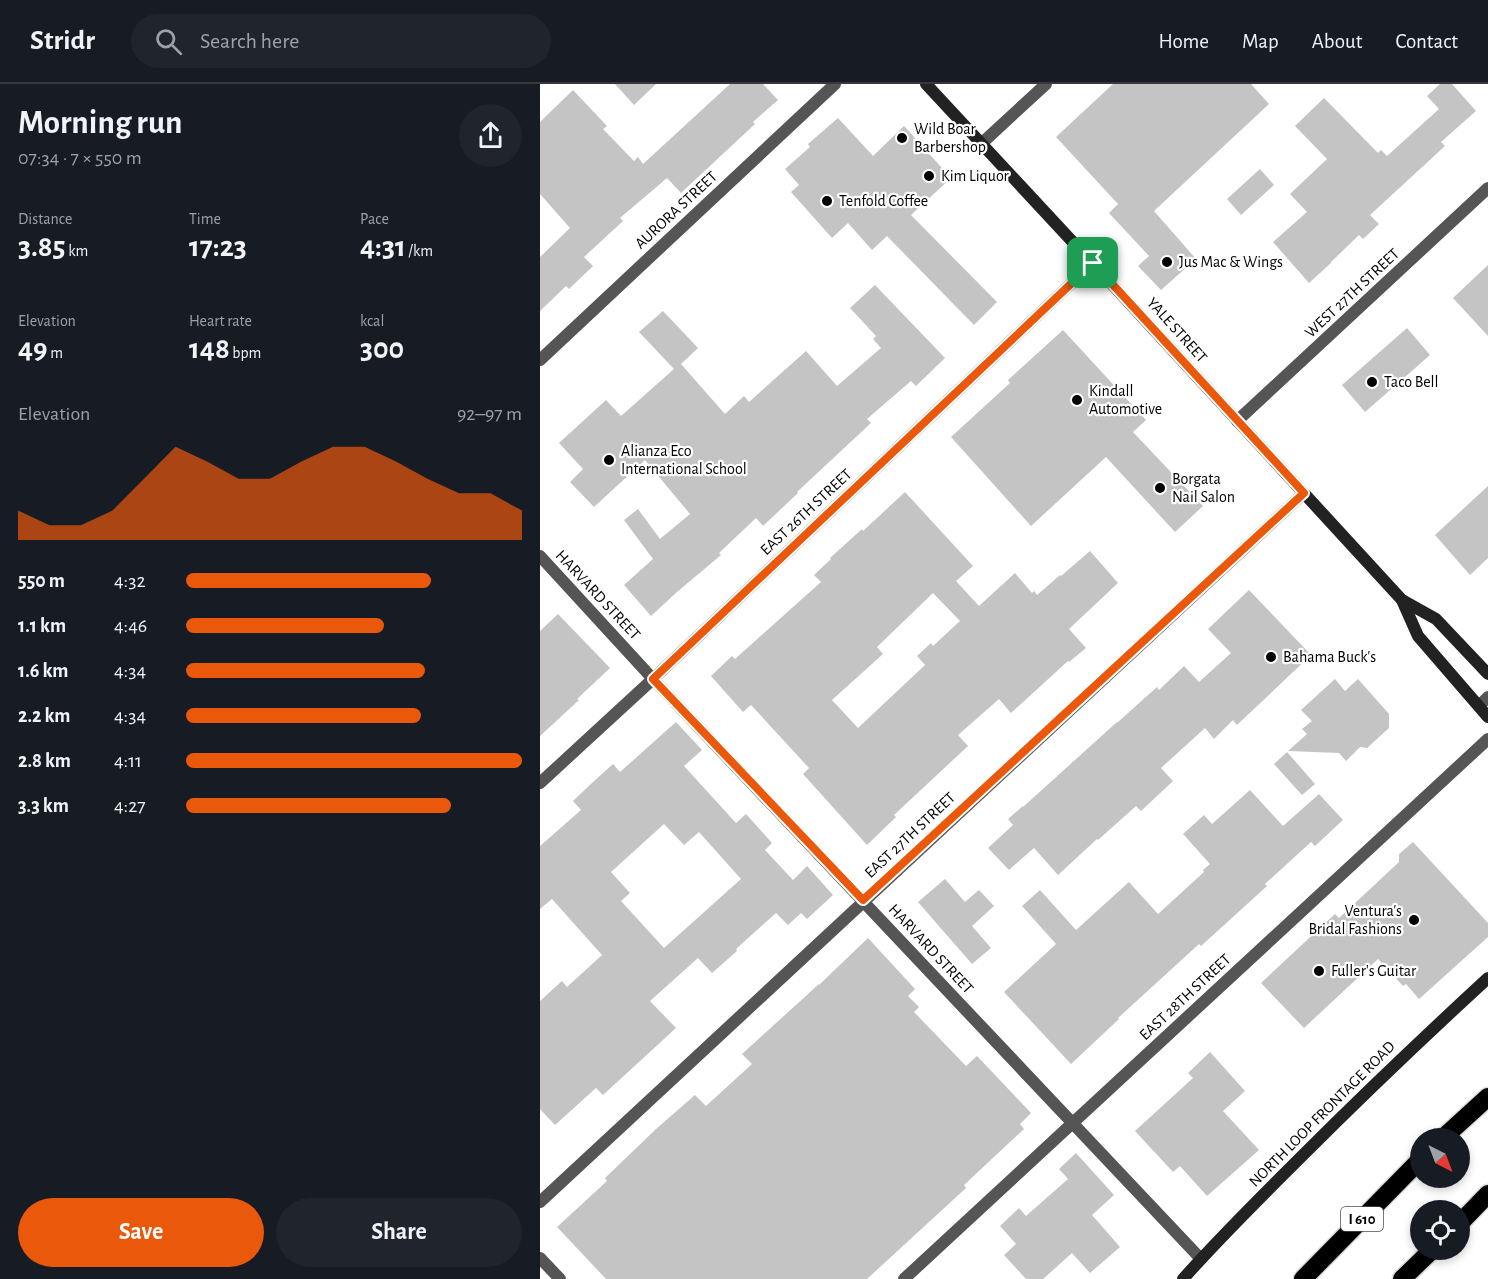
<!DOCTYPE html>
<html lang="en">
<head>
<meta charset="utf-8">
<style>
  body { margin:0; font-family:"Alegreya Sans",sans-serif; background:#20242c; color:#f1f3f6; height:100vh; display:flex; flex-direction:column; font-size:22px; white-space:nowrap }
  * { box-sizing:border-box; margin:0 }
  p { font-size:20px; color:#9ea1a6 }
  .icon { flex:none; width:33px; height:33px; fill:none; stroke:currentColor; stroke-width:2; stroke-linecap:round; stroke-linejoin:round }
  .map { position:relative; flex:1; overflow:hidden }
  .sheet { display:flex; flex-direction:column; background:#171b24; width:540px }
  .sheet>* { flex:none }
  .needle { width:39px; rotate:138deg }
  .tools { position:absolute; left:870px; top:1044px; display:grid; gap:12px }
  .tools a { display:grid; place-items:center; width:60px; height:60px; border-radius:50%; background:#171b24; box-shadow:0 3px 9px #0003; font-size:30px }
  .pin { position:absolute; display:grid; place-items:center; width:51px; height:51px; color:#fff; margin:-26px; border-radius:12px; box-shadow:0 3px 9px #0006 }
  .round { display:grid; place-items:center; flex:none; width:63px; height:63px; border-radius:32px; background:#20242c }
  .overview { display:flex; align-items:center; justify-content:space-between; height:102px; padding:0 18px }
  h1 { font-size:33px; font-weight:700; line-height:45px }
  .figures { display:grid; grid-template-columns:repeat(3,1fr); gap:9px; height:102px; padding:6px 18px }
  .figures div { display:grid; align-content:center }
  .figures b { font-size:30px; font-weight:700 }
  .figures small { font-size:16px; font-weight:400 }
  .figures p { font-size:16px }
  .chart { height:168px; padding:12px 18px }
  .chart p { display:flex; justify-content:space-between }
  .chart svg { width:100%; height:108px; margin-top:6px; fill:#ea580c; opacity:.7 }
  .button { display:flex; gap:12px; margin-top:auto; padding:12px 18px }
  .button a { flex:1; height:69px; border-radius:36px; background:#ea580c; color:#fff; font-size:24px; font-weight:700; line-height:69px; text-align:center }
  .button a+a { background:#20242c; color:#f1f3f6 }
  ul { padding:0 18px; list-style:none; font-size:20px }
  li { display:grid; grid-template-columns:96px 72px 1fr; align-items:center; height:45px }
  li i { height:15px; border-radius:8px; background:#ea580c }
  header { display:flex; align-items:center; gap:36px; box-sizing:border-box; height:84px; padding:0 30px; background:#171b24; border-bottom:2px solid #363941 }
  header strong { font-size:28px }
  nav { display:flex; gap:33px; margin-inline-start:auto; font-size:21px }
  .search { width:420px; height:54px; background:#20242c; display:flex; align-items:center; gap:15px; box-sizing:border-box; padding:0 21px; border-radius:33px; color:#9ea1a6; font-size:22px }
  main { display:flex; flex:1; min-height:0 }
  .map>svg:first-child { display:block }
</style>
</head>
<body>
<header>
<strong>Stridr</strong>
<div class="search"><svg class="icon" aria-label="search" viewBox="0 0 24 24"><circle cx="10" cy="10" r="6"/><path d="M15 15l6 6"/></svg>Search here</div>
<nav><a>Home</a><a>Map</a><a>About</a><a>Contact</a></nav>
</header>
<main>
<section class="sheet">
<div class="overview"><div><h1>Morning run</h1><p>07:34 · 7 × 550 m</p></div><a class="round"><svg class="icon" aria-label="share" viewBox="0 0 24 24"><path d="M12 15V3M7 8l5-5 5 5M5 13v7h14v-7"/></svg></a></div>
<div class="figures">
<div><p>Distance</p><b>3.85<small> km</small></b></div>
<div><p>Time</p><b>17:23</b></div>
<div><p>Pace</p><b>4:31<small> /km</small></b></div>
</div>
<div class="figures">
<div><p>Elevation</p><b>49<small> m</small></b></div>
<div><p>Heart rate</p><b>148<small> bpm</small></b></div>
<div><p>kcal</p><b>300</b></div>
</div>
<div class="chart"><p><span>Elevation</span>92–97 m</p>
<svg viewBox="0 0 160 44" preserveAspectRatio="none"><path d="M0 44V32L10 38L20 38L30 32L40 19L50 6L60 12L70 19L80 19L90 12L100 6L110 6L120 12L130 19L140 25L150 25L160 32V44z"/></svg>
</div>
<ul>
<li><b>550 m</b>4:32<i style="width:73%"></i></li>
<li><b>1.1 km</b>4:46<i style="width:59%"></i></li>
<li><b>1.6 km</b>4:34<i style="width:71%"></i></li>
<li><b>2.2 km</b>4:34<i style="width:70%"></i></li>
<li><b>2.8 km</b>4:11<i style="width:100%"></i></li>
<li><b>3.3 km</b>4:27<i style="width:79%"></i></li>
</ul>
<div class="button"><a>Save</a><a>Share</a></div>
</section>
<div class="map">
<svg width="948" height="1195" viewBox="0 0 948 1195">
  <rect width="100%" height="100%" fill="#fff"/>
  <g fill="#c4c4c4" fill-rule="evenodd">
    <path d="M75 0H116L94 21Z"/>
    <path d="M190 0H223L238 16 213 38 215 40 141 109 127 94 80 134 83 137 44 173 53 182 29 205 26 202 0 227V173L30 144 0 110V38L33 6 67 42 63 45 94 77 98 73 103 80Z"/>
    <path d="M573 0H711L729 20 614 127 656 175 621 206 598 182 609 172 569 129 578 120 516 53Z"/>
    <path d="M900 0H912L936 27 901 58 905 62 830 131 839 140 823 155 819 151 791 178V179L769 199 733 158 767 128 750 110 787 75 755 42 784 14 838 69 841 66 847 72 899 25 887 12Z"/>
    <path d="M298 34 333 72 364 42 411 94 371 131 457 218 434 241 347 152 332 166 308 139 292 154 251 108 259 101 245 85 270 63 268 60Z"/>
    <path d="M720 85 734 101 701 131 687 115Z"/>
    <path d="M948 181V252L913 214Z"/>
    <path d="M335 201 405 274 376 302 371 297 327 335 331 339 257 408 258 409 223 442 216 434 179 469 181 471 137 508 111 532 84 501 113 475 84 436 98 425 120 455 150 430 105 376 54 423 30 398 43 385 19 359 66 316 81 332 134 285 99 248 123 227 158 264 141 280 185 330 204 312 209 318 266 267 297 302 341 264 333 255 336 252 310 224Z"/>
    <path d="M867 244 890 271 825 328 802 301Z"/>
    <path d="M523 246 606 336 593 348 663 422 635 448 566 373 491 442 411 353 470 299 468 296Z"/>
    <path d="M948 402V474L930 491 895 451Z"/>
    <path d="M365 408 433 482 416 497 439 522 475 489 492 509 494 507 497 511 520 491 521 492 550 467 578 499 529 545 546 564 529 578 528 577 471 629 459 615 418 651 428 662 354 731 356 733 327 761 263 690 269 684 211 621 203 628 171 592 192 572 195 575 281 498 274 491 291 475 290 474 322 445 323 447ZM393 509 420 537 393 562 391 559 377 572 385 581 318 644 292 616 343 570 337 563Z"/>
    <path d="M709 506 771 571 697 641 693 636 674 655 665 644 621 684 633 697 601 727 596 722 558 756 557 755 518 791 494 764 469 786 448 764 473 741 468 735 483 722V723L577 638H578L617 603 619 606 644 582 659 598 691 569 668 545Z"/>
    <path d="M18 530 70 584 37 615 39 616 0 652V547Z"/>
    <path d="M795 595 805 607 818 595 849 630V644L827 664 820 663 806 677 799 669 748 667 767 650 762 645 772 637 761 626Z"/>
    <path d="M136 638 162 666 144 682 196 739 206 730 232 759 225 766 253 796 267 782 293 811 267 835 261 829 248 841 236 829 196 865 197 867 172 889 158 874 110 917 136 944 63 1011 56 1004 15 1041 0 1025V917L22 897 27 903 62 871 12 815 0 825V762L41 726 33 717 53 698 73 680 80 688ZM124 740 144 761 159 748 201 795 124 864 81 817 90 809 71 788Z"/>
    <path d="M747 668 775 700 762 711 734 680Z"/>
    <path d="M710 706 743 742 779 710 803 736 775 762 771 758 725 800 727 802 661 862 659 860 578 934 579 935 531 980 464 908 516 860 482 822 500 806 536 846 589 798 618 830 664 788 663 786 670 780 643 750 664 731 672 740Z"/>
    <path d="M873 758 948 839V853L879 915 866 900 863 902 838 875 764 944 721 899 795 830 799 834 859 778V770Z"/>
    <path d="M405 795 425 818 439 806 454 822 432 842 451 864 432 880 378 818Z"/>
    <path d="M328 854 375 905 368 912 379 923 374 928 426 982 437 972 491 1029 480 1040 484 1045 424 1101 426 1104 327 1195H66L17 1143 67 1097 65 1094 116 1045 155 1011 166 1022 212 980 202 970 279 900V901Z"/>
    <path d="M670 968 705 1007 683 1027 719 1066 667 1112 640 1082 633 1088 595 1047 653 994 648 989Z"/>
    <path d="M536 1069 574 1111 552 1131 580 1163 550 1189 532 1169 503 1195H486L464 1171 476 1160 460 1142 479 1124 486 1132 528 1095 519 1085Z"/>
  </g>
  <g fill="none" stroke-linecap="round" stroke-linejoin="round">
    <g stroke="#dbdbdb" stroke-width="21">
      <g id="motorway">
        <path d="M903 1054 948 1013"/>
        <path d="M920 1139 948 1110"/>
        <path d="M763 1195 880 1076"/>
        <path d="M862 1195 892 1166"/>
      </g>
    </g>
    <g stroke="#555" stroke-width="12">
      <path d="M441 60 506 0"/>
      <path d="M0 276 295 0"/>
      <path d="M697 337 948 104"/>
      <path d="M0 472 113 595 661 1175"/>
      <path d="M939 622 948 613"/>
      <path d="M0 699 113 595 553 179"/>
      <path d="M0 1118 764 409"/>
      <path d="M0 1174 20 1195"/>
      <path d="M364 1195 948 655"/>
    </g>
    <g stroke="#222" stroke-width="12">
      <path d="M386 0 569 197 862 516 896 535 948 590"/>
      <path d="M862 516 878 552 948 633"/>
      <path d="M643 1195C681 1152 723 1111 764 1070 824 1010 885 952 948 894"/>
    </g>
    <use href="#motorway" stroke="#000" stroke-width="18"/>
  </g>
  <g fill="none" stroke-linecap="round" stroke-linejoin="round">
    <g stroke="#fff" stroke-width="12">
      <path id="route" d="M553 179 764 409 323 816 113 595Z"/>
    </g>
    <use href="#route" stroke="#ea580c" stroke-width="8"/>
  </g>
  <g fill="#000" stroke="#fff" stroke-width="2">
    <circle cx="362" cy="54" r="6"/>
    <circle cx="389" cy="92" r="6"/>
    <circle cx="287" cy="117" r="6"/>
    <circle cx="627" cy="178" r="6"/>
    <circle cx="832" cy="298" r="6"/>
    <circle cx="537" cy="316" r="6"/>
    <circle cx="69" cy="376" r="6"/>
    <circle cx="620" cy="404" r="6"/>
    <circle cx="731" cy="573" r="6"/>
    <circle cx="874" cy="836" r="6"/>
    <circle cx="779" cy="887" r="6"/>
  </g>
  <g text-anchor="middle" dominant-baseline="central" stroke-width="4.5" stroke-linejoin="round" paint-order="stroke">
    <rect fill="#fff" stroke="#4c4c4c" stroke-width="1.5" x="801" y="1123" width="42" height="24" rx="4.5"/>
    <g font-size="15" font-weight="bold" fill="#000">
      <text x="822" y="1135">I 610</text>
    </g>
    <g font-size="16" fill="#000" stroke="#fff" text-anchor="start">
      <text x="374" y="45">Wild Boar<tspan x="374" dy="18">Barbershop</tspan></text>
      <text x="401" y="92">Kim Liquor</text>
      <text x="299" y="117">Tenfold Coffee</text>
      <text x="639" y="178">Jus Mac &amp; Wings</text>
      <text x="844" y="298">Taco Bell</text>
      <text x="549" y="307">Kindall<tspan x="549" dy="18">Automotive</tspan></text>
      <text x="81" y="367">Alianza Eco<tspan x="81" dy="18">International School</tspan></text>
      <text x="632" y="395">Borgata<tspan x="632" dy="18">Nail Salon</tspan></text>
      <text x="743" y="573">Bahama Buck's</text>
      <text x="862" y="827" text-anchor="end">Ventura's<tspan x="862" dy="18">Bridal Fashions</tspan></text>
      <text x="791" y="887">Fuller's Guitar</text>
    </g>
    <g font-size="16" fill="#000" stroke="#fff">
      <text transform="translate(136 126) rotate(-43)">AURORA STREET</text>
      <text transform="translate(812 209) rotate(-43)">WEST 27TH STREET</text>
      <text transform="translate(637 246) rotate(48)">YALE STREET</text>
      <text transform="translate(266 428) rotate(-43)">EAST 26TH STREET</text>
      <text transform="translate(58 511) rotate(47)">HARVARD STREET</text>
      <text transform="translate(370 751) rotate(-43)">EAST 27TH STREET</text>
      <text transform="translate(391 865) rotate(47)">HARVARD STREET</text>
      <text transform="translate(645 913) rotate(-43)">EAST 28TH STREET</text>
      <text transform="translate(782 1030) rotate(-45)">NORTH LOOP FRONTAGE ROAD</text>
    </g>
  </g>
</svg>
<div class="tools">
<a><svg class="needle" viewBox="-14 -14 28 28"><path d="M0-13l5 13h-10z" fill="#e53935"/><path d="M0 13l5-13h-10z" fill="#9ea1a6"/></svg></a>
<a><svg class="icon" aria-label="locate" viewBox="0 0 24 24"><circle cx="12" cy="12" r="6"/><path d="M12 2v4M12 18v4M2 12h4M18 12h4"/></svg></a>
</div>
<div class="pin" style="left:553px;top:179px;background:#1e9e55"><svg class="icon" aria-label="arrive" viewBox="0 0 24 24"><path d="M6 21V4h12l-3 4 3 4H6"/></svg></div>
</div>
</main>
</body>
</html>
